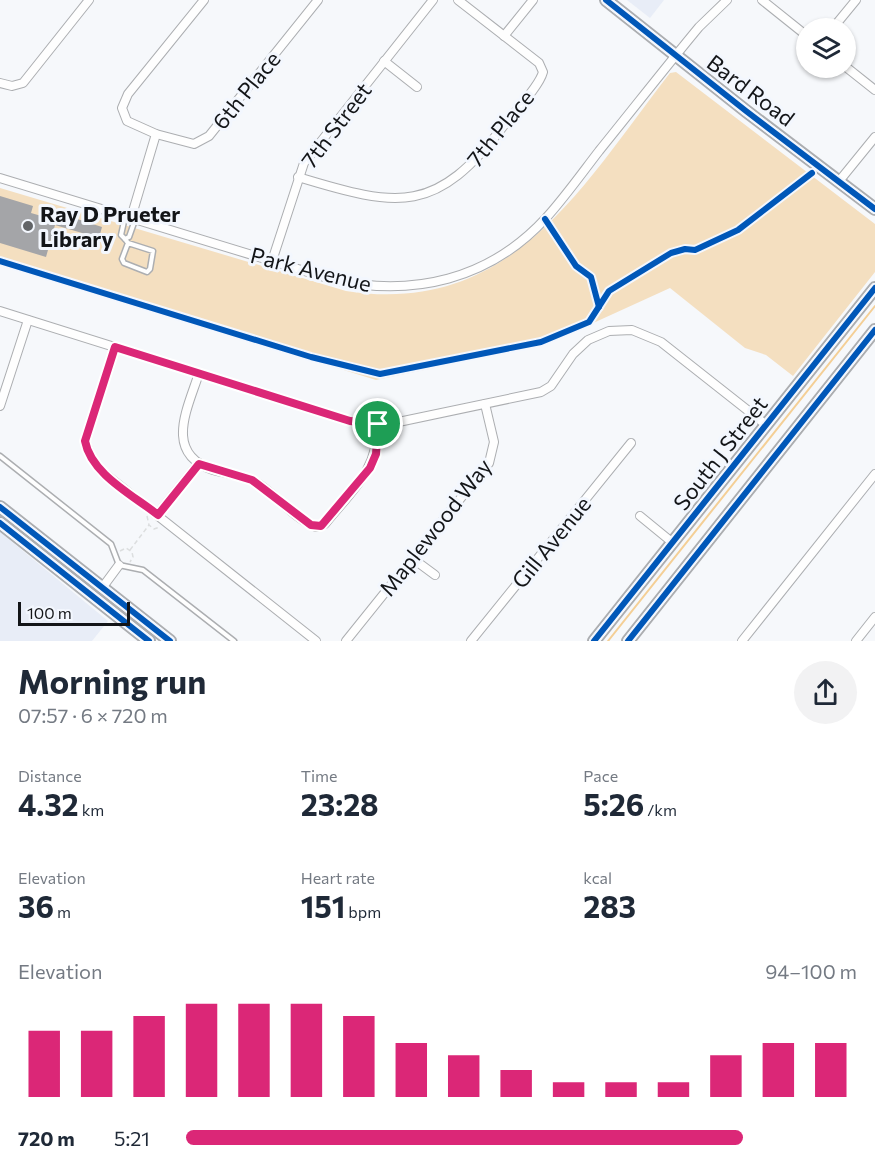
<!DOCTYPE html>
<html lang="en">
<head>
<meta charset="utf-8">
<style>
  body { margin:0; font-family:Commissioner,sans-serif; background:#f2f2f3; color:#1f2937; height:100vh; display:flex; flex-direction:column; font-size:22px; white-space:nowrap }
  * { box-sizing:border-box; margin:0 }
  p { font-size:20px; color:#747a83 }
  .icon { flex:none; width:33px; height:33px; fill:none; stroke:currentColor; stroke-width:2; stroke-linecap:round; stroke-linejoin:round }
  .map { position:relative; height:641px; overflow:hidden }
  .side { display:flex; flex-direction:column; background:#fff; flex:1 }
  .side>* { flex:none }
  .controls { position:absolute; left:796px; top:18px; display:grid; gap:12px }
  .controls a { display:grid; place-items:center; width:60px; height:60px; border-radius:50%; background:#fff; box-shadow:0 2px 4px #0004; font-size:30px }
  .scale { position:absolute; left:18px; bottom:15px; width:112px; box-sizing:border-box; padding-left:6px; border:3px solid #131518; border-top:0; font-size:16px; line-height:21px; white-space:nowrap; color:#131518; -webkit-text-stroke:4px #f3f7fe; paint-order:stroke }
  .pin { position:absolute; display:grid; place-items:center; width:51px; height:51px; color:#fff; margin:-26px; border:3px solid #fff; border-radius:50%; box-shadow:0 2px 6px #0007 }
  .round { display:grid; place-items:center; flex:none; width:63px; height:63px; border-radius:32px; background:#f2f2f3 }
  .overview { display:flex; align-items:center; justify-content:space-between; height:102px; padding:0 18px }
  h1 { font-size:33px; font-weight:700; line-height:45px }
  .figures { display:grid; grid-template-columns:repeat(3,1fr); gap:9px; height:102px; padding:6px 18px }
  .figures div { display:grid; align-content:center }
  .figures b { font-size:30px; font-weight:700 }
  .figures small { font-size:16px; font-weight:400 }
  .figures p { font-size:16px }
  .chart { height:168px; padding:12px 18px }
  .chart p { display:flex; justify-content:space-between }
  .chart svg { width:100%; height:108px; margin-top:6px; stroke:#db2777; stroke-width:6 }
  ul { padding:0 18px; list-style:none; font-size:20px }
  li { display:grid; grid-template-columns:96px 72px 1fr; align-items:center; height:45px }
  li i { height:15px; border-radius:8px; background:#db2777 }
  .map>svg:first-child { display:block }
</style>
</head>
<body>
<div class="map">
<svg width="875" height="641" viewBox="0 0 875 641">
  <rect width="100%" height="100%" fill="#f6f8fb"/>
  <g fill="#e8edf7">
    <path d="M627 0H664L650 18Z"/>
    <path d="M0 532 108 621 92 641H0Z"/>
  </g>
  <path fill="#f4dfc0" d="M676 72 875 224V272L793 376 766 355 745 348 670 288 545 345 376 380 0 264V188L346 291C512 317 582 186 670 73Z"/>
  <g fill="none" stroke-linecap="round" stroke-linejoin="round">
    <path stroke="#f4cf96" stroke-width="2" d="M608 641 875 306"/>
  </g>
  <path fill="#a4a5a8" d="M0 196 33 206 31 213 52 219 55 209 66 212 65 215 102 227 99 238 55 225 46 257 0 243Z"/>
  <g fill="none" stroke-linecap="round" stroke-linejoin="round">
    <g stroke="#acaeb1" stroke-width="7">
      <g id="lane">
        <path d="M125 217 121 235 125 239 129 237 135 220"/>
        <path d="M125 239 128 243 153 251 150 269 147 272 124 263 122 259 128 243"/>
        <path d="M0 456 111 544 119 565 143 570 234 641"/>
      </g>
    </g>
    <g stroke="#acaeb1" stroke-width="10">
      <g id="street">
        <path d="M204 0 128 94 122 108 127 121 156 134 194 144 209 136 318 0"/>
        <path d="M762 0 807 36"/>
        <path d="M833 28 856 0"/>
        <path d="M504 36 533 0"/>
        <path d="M384 61 417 87"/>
        <path d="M846 67 875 90"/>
        <path d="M0 83 12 86 23 83 89 0"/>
        <path d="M298 177C400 208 436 215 505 124 515 111 539 87 543 72L539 63 458 0"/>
        <path d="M0 178 334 280C413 297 489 280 546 218 565 197 582 173 599 151 633 109 665 68 699 27L727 0"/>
        <path d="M840 180 875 137"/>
        <path d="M131 218 156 134"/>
        <path d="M272 261 304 163 433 0"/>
        <path d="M0 311 350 421 389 424 541 392 551 386 573 354 588 340 609 331 632 330 661 342 765 424"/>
        <path d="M115 347 85 440 90 455 100 470 316 641"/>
        <path d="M199 373C188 408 163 453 213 470 228 474 244 475 257 483 277 495 294 519 316 527L325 524C353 489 377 472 378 424"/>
        <path d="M0 406 28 320"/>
        <path d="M157 515 199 463"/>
        <path d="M640 516 673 543"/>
        <path d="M412 558 435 575"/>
        <path d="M102 588 119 565"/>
        <path d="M346 641 489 463 494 442 485 404"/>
        <path d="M471 641 631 443"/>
        <path d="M742 641 875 474"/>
        <path d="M856 641 875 617"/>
      </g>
    </g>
    <g stroke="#acaeb1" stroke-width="14">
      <g id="secondary">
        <path d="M606 0 746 111 875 209"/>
        <path d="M0 507 170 641"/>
        <path d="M0 523 149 641"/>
        <path d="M594 641 875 288"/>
        <path d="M628 641 875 330"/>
      </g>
    </g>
    <g stroke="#dcdedf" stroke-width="1.5" stroke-dasharray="4.5 3" stroke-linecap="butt">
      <path d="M147 516 149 525 154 529 160 527"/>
      <path d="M130 550 149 525"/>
      <path d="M120 551 126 548 132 552 133 557 130 562"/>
    </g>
    <use href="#lane" stroke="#fefefe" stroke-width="4"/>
    <use href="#street" stroke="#fefefe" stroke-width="8"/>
    <use href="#secondary" stroke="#fefefe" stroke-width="10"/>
    <g stroke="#f3f7fe" stroke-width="10">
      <g id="cycleway">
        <path d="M606 0 746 111 875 209"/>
        <path d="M545 219 576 266 591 277 599 307"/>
        <path d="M0 261 311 357 380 374 541 342 589 322 609 291 671 253 685 249 695 250 738 230 812 173"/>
        <path d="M0 507 170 641"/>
        <path d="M0 523 149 641"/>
        <path d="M594 641 875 288"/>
        <path d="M628 641 875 330"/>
      </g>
    </g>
    <use href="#cycleway" stroke="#0057b8" stroke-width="6"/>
  </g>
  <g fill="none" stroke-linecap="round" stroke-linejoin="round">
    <g stroke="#fff" stroke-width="12">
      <path id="route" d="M115 347 350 421 378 424 376 454 370 468 321 526 311 525 252 480 199 464 158 515C133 495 91 474 85 441Z"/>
    </g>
    <use href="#route" stroke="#db2777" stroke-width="8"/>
  </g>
  <circle fill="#626467" stroke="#f3f7fe" stroke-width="2" cx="28" cy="226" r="6"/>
  <g text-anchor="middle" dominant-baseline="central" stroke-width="6" stroke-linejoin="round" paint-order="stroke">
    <g font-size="22" fill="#131518" stroke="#f3f7fe">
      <text transform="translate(246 90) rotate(-51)">6th Place</text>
      <text transform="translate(751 90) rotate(37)">Bard Road</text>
      <text transform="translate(336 125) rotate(-53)">7th Street</text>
      <text transform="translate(500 128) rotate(-51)">7th Place</text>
      <text transform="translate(311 269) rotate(14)">Park Avenue</text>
      <text transform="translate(720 453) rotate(-52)">South J Street</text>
      <text transform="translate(435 527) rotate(-52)">Maplewood Way</text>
      <text transform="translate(551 542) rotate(-51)">Gill Avenue</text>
    </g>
    <g font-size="22" font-weight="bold" fill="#131518" stroke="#f3f7fe" text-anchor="start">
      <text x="40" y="213">Ray D Prueter<tspan x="40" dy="25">Library</tspan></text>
    </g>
  </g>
</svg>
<div class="controls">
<a><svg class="icon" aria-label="layers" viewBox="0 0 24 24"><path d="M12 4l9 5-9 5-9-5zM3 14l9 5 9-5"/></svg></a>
</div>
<div class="scale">100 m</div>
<div class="pin" style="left:378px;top:424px;background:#1e9e55"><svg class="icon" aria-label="arrive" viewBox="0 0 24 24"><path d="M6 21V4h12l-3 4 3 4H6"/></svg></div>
</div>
<section class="side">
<div class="overview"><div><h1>Morning run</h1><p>07:57 · 6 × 720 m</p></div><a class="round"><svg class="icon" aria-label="share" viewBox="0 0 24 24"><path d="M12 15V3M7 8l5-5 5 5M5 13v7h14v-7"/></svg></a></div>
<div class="figures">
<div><p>Distance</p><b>4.32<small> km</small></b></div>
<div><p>Time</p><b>23:28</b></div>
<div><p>Pace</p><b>5:26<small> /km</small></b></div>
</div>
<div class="figures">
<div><p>Elevation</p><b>36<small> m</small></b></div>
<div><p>Heart rate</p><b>151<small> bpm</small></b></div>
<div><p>kcal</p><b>283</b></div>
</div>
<div class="chart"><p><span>Elevation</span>94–100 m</p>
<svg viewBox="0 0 160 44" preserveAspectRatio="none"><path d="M5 44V17M15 44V17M25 44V11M35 44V6M45 44V6M55 44V6M65 44V11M75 44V22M85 44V27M95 44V33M105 44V38M115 44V38M125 44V38M135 44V27M145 44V22M155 44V22"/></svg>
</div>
<ul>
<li><b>720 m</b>5:21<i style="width:83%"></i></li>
</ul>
</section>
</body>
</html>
